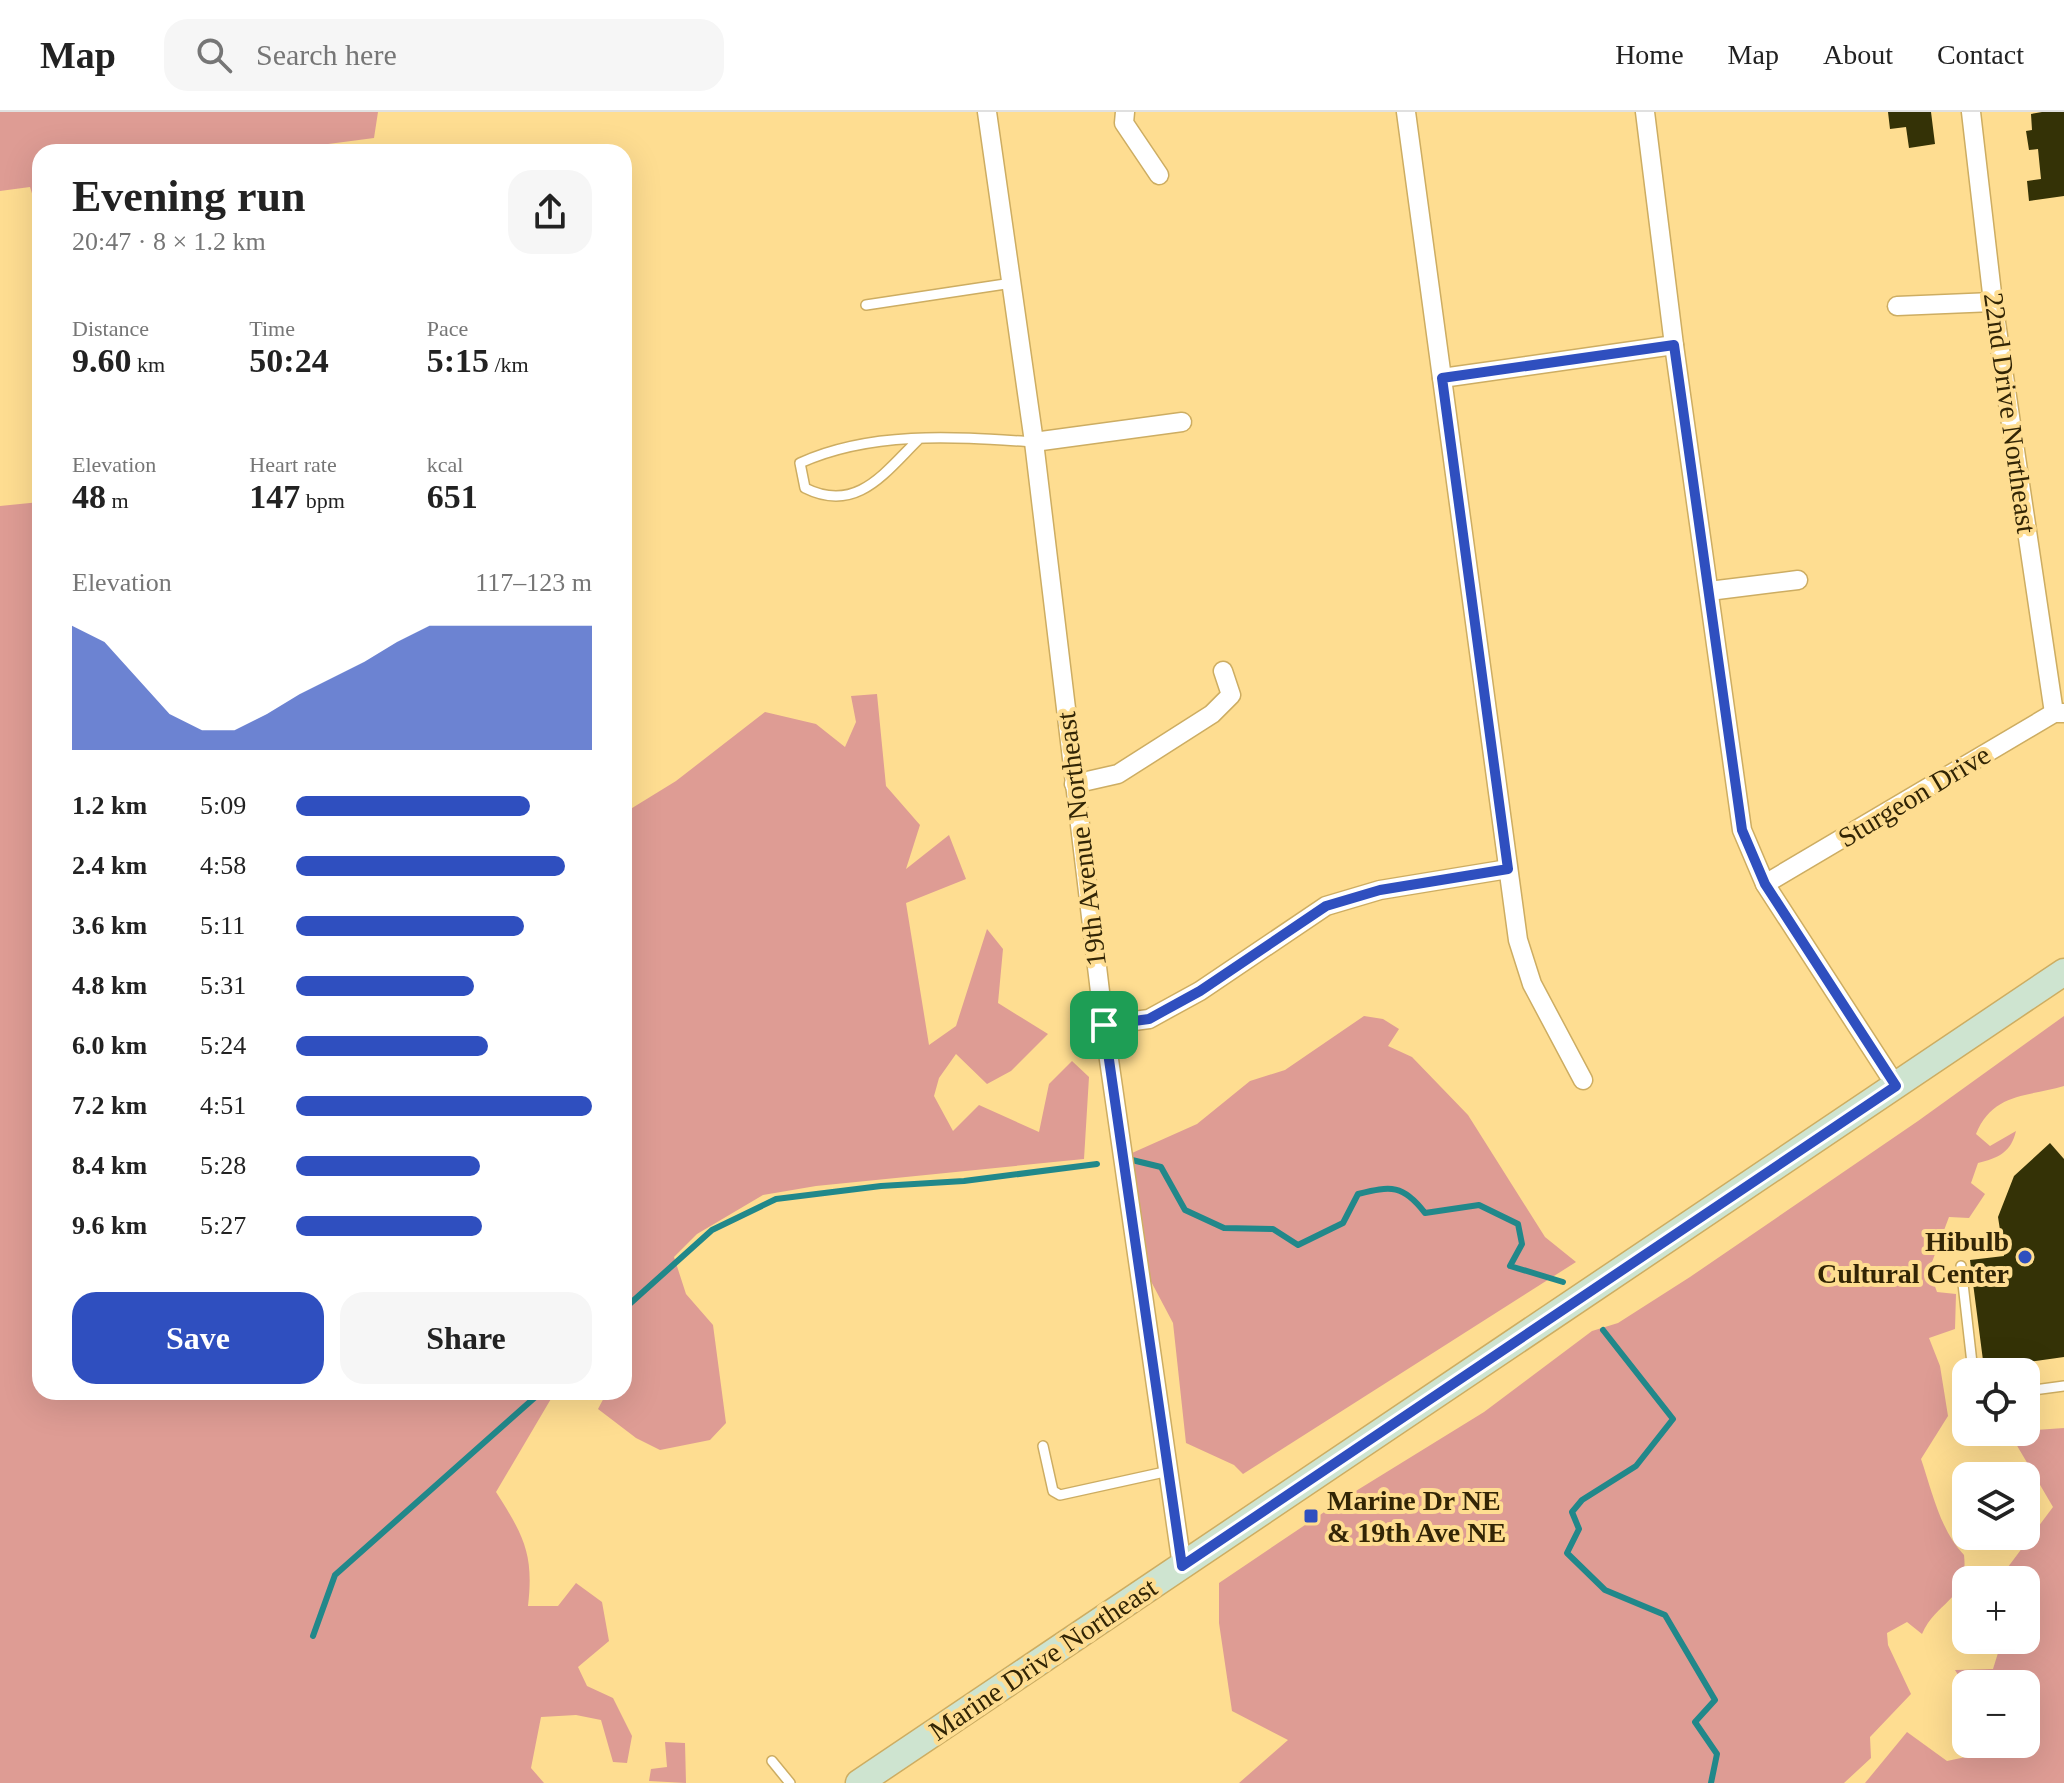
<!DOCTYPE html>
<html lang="en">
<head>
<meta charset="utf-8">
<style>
  body { margin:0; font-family:Georgia,serif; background:#f6f6f6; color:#222; height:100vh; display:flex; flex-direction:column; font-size:30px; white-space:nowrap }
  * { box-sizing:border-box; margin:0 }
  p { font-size:26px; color:#767676 }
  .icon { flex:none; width:44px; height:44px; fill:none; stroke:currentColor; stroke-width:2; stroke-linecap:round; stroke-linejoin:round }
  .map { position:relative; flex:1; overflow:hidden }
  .details { position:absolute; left:32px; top:32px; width:600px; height:1256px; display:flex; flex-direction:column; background:#fff; border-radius:24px; box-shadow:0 8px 32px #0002 }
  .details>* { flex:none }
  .buttons { position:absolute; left:1952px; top:1246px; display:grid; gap:16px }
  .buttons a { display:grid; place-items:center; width:88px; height:88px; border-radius:16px; background:#fff; box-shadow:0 8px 32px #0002; font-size:40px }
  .pin { position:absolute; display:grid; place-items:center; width:68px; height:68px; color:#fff; margin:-34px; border-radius:16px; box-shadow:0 4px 12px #0006 }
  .round { display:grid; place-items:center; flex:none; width:84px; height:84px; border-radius:24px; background:#f6f6f6 }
  .headline { display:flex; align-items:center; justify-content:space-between; height:136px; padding:0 40px }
  h1 { font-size:44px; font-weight:800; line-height:60px }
  .stats { display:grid; grid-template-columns:repeat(3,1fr); gap:12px; height:136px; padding:8px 40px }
  .stats div { display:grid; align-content:center }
  .stats b { font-size:34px; font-weight:800 }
  .stats small { font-size:22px; font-weight:400 }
  .stats p { font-size:22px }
  .chart { height:224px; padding:16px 40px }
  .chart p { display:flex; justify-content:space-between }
  .chart svg { width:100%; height:144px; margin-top:8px; fill:#2f4fbf; opacity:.7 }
  .action { display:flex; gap:16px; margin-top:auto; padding:16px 40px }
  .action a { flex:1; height:92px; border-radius:24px; background:#2f4fbf; color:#fff; font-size:32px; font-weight:800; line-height:92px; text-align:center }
  .action a+a { background:#f6f6f6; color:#222 }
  ul { padding:0 40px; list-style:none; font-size:26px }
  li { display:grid; grid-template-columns:128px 96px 1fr; align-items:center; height:60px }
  li i { height:20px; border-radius:10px; background:#2f4fbf }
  header { display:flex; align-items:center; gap:48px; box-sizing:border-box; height:112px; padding:0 40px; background:#fff; border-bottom:2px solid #e0e0e0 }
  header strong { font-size:38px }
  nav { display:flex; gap:44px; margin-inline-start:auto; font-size:28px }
  .search { width:560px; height:72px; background:#f6f6f6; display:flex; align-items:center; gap:20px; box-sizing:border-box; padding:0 28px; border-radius:24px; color:#767676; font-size:30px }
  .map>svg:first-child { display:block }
</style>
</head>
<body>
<header>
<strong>Map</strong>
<div class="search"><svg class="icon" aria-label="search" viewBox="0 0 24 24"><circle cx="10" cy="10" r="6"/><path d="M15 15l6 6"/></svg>Search here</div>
<nav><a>Home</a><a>Map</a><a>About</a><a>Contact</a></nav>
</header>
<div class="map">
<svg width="2064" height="1671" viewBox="0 0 2064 1671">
  <rect width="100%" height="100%" fill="#fedd91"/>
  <g fill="#de9c94">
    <path d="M0 0H378L374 26 267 40H40V107L30 75 0 79Z"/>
    <path d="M40 390V1280H555L496 1380C524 1424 534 1442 528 1494H558L576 1471 602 1490 609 1529 578 1555 587 1574 613 1586 632 1624 627 1651 613 1650 601 1608 576 1603 541 1605 531 1656 544 1671H0V394Z"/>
    <path d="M877 582 886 674 920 713 906 757 949 723 966 767 906 791 929 933 956 914 987 817 1003 837 998 891 1048 922 1011 959 987 972 956 942 939 966 934 984 953 1019 979 993 1039 1020 1049 972 1072 949 1089 965 1084 1047 816 1074 763 1083 697 1122 674 1145 686 1182 713 1213 726 1311 710 1328 660 1338 636 1326 598 1297 607 1280H624L626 1244 624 701 676 669 765 600 816 612 845 635 856 610 851 584Z"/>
    <path d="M1364 904 1383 907 1399 917 1388 934 1412 945 1468 1003 1545 1125 1576 1150 1243 1362 1234 1353 1186 1331 1173 1211 1145 1158 1132 1041 1197 1012 1250 969 1285 958Z"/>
    <path d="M2064 904V974C2028 985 1993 980 1976 1022L1990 1034 2016 1019C2011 1040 1999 1046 1978 1051L1971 1071 1985 1082 1969 1106 1949 1105 1929 1158 1937 1180 1956 1182 1955 1217 1929 1226 1940 1254 1948 1304 1921 1347C1932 1379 1940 1418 1964 1443 1969 1489 1938 1487 1922 1522L1907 1510 1887 1521 1888 1533 1911 1582 1870 1625 1871 1646 1844 1671H1239L1288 1628 1232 1599 1219 1511V1471L1351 1382 1484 1300 1592 1219 1618 1211 1690 1165 1918 1009Z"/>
    <path d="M2064 1316V1671H1865L1907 1620 1947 1649 2026 1632V1572H1966V1576L1955 1558 1993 1557 2002 1528H2026V1468H2002V1463L2053 1395 2009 1320Z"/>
    <path d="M665 1630 685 1631 686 1671 649 1669 651 1657 667 1655Z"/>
  </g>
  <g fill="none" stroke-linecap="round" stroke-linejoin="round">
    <g stroke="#21888a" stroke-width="6">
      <path d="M1132 1048 1161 1055 1185 1098 1224 1116 1273 1117 1298 1133 1343 1111 1358 1082C1391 1074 1403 1072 1425 1101L1479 1093 1518 1112 1522 1132 1510 1154 1563 1170"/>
      <path d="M624 1197 712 1118 776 1087 881 1074 964 1069 1097 1052"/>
      <path d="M1603 1218 1673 1307 1636 1354 1582 1388 1572 1400 1579 1417 1567 1441 1605 1478 1665 1503 1715 1588 1695 1610 1717 1642 1711 1671"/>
      <path d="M313 1524 335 1463 541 1280"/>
    </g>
  </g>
  <g fill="#343206">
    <path d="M1888 0H1931L1935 32 1909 36 1906 15 1890 17Z"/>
    <path d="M2042 0H2064V84L2029 89 2027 69 2041 67 2038 37 2029 38 2026 19 2032 18 2031 2Z"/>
    <path d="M2050 1031 2064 1047V1245L1984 1256 1970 1148 2004 1144 1998 1105 2014 1064Z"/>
  </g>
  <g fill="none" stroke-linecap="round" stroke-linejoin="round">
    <g stroke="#cdad62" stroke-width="12">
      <g id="lane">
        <path d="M866 193 1012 171"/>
        <path d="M919 327C885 360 857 402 805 376L800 351C872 318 958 325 1034 330"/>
        <path d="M1961 1154 1973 1260"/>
        <path d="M2026 1279 2064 1274"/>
        <path d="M1043 1334 1053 1379 1060 1383 1169 1359"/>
        <path d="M772 1649 790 1671"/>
      </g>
    </g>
    <g stroke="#cdad62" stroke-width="21">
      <g id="street">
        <path d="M987 0 1034 330 1104 913 1182 1454"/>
        <path d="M1125 0 1124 11 1159 63"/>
        <path d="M1406 0 1518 828 1532 872 1583 968"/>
        <path d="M1645 0 1674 233 1742 718 1765 772 1896 974"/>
        <path d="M1971 0 1993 190 2054 601"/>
        <path d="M1897 194 1993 190"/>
        <path d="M1442 266 1674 233"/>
        <path d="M1034 330 1182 310"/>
        <path d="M1709 479 1798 468"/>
        <path d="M1074 672 1118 662 1212 602 1231 583 1223 559"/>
        <path d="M1765 772 2054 601H2064"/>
        <path d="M1104 913 1149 907 1200 879 1326 794 1380 778 1508 757"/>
      </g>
    </g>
    <g stroke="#cdad62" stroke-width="29">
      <path id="secondary" d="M859 1671 2064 860"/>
    </g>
    <use href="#lane" stroke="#fff" stroke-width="9"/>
    <use href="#street" stroke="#fff" stroke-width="18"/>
    <use href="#secondary" stroke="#cee4d0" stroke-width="26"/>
  </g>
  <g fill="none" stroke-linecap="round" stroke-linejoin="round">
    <g stroke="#fff" stroke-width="16">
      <path id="route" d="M1674 233 1742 718 1765 772 1896 974 1182 1454 1104 913 1149 907 1200 879 1326 794 1380 778 1508 757 1442 266Z"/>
    </g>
    <use href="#route" stroke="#2f4fbf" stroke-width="10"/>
  </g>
  <g fill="#2f4fbf" stroke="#fedd91" stroke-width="3">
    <circle cx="2025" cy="1145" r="8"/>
    <rect x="1303" y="1396" width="16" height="16" rx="4"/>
  </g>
  <g text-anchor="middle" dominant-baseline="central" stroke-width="8" stroke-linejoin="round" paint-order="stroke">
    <g font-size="28" fill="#322505" stroke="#fedd91">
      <text transform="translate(2010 301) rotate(82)">22nd Drive Northeast</text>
      <text transform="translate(1914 684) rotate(-31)">Sturgeon Drive</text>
      <text transform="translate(1081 727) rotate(-97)">19th Avenue Northeast</text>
      <text transform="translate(1043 1547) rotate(-34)">Marine Drive Northeast</text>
    </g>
    <g font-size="28" font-weight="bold" fill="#322505" stroke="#fedd91" text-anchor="end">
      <text x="2009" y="1129">Hibulb<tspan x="2009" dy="32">Cultural Center</tspan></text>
      <text x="1327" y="1388" text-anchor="start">Marine Dr NE<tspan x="1327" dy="32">&amp; 19th Ave NE</tspan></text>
    </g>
  </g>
</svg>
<div class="buttons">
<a><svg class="icon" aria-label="locate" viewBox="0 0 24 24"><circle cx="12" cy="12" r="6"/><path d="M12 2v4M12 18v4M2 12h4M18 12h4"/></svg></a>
<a><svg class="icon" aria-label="layers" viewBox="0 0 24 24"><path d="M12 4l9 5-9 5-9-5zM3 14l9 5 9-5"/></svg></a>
<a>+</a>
<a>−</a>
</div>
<div class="pin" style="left:1104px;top:913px;background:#1e9e55"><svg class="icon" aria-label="arrive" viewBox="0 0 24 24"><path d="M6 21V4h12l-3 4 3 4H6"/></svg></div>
<section class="details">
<div class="headline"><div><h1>Evening run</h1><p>20:47 · 8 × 1.2 km</p></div><a class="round"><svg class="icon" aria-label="share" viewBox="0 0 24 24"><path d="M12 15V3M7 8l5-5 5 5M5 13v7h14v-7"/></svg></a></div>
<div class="stats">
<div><p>Distance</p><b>9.60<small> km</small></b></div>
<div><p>Time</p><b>50:24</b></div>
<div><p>Pace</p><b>5:15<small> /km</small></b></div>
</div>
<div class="stats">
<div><p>Elevation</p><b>48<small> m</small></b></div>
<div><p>Heart rate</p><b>147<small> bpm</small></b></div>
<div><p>kcal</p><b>651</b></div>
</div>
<div class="chart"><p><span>Elevation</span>117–123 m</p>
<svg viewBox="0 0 160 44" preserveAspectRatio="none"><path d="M0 44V6L10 11L20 22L30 33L40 38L50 38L60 33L70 27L80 22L90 17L100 11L110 6L120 6L130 6L140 6L150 6L160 6V44z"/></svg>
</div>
<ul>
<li><b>1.2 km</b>5:09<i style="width:79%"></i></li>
<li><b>2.4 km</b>4:58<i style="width:91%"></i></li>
<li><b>3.6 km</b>5:11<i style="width:77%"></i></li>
<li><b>4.8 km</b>5:31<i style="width:60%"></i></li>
<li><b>6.0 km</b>5:24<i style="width:65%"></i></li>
<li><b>7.2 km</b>4:51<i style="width:100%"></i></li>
<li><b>8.4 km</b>5:28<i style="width:62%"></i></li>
<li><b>9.6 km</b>5:27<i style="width:63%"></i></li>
</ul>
<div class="action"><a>Save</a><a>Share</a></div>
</section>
</div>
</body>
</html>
